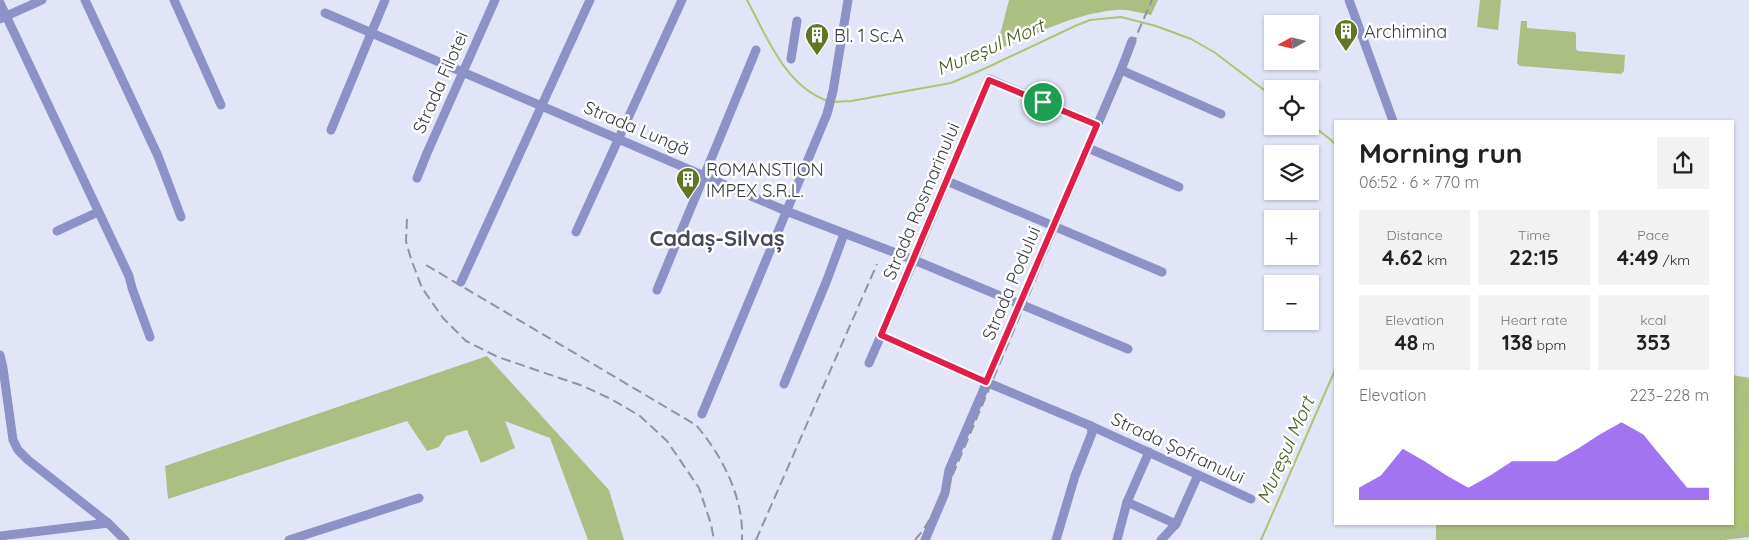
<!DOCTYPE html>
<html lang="en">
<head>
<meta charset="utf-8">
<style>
  body { margin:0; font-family:Quicksand,sans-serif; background:#f2f2f2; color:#202124; height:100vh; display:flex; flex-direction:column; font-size:19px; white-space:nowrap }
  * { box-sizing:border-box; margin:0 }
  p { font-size:16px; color:#757577 }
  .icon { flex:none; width:28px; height:28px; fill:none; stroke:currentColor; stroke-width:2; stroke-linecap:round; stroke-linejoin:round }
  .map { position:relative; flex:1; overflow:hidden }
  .sheet { position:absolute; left:1334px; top:120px; width:400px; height:405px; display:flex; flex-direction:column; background:#fff; border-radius:0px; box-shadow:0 1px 4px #0004 }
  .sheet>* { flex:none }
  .needle { width:32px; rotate:262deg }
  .buttons { position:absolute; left:1264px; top:15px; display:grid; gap:10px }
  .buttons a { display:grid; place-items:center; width:55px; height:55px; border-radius:0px; background:#fff; box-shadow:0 1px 4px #0004; font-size:25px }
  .pin { position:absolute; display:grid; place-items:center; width:42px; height:42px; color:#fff; margin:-21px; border:2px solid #fff; border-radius:50%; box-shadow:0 1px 5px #0007 }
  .round { display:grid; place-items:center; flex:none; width:52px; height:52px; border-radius:0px; background:#f2f2f2 }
  .headline { display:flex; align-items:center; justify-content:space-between; height:85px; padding:0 25px }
  h1 { font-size:28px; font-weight:700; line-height:38px }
  .metrics { display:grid; grid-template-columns:repeat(3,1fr); gap:8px; height:85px; padding:5px 25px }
  .metrics div { display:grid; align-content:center; border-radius:0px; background:#f2f2f2; text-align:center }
  .metrics b { font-size:21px; font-weight:700 }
  .metrics small { font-size:14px; font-weight:400 }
  .metrics p { font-size:14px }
  .chart { height:140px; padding:10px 25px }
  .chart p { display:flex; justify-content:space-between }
  .chart svg { width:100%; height:90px; margin-top:5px; fill:#7c3aed; opacity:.7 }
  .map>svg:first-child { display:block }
</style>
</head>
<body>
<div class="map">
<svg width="1749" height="540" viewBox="0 0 1749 540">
  <rect width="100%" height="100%" fill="#e2e5f7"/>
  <g fill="#acbf82">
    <path d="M1009 0H1158L1151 15C1140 13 1127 9 1117 10 1075 13 1034 35 996 50Z"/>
    <path d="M1480 0H1501L1498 30 1477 27Z"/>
    <path d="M1521 21H1527V28L1575 32 1576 34V49L1578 51 1625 55 1624 71 1621 74 1520 66 1517 63Z"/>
    <path d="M487 356 609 490 624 540H588L550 438 505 421 515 448 481 463 467 430 446 436 439 447 427 451 407 421 168 499 165 466Z"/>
    <path d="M1733 375 1749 378V537L1725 540H1436V524H1732Z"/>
  </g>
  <path fill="#adc572" d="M1749 380V525L1736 527 1732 524 1733 507 1747 395 1745 390 1741 388 1742 383Z"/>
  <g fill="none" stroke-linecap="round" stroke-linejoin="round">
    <g stroke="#adc572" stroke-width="2">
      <path d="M747 0C767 37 785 86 828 101"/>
      <path d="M832 102 851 101 951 83 986 68 1075 26 1090 20 1121 17 1156 26 1191 39 1214 52 1272 96"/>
      <path d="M1310 124 1330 139 1335 144"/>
      <path d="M1261 540 1335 370"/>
    </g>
    <g stroke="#8c92c6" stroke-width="9">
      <path d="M85 0 158 156 181 217"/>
      <path d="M174 0 221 105"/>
      <path d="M1349 0 1393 121"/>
      <path d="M0 3 129 276 132 288 150 337"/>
      <path d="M325 13 786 211 914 260 1128 349"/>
      <path d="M0 19 42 0"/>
      <path d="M791 59 797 21"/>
      <path d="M1121 70 1221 114"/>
      <path d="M331 130 385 0"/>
      <path d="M1088 148 1179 187"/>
      <path d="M417 178 427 153 495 0"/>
      <path d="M947 181 1162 272"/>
      <path d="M57 231 98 212"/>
      <path d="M576 232 682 0"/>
      <path d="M461 282 590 0"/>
      <path d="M657 290 756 50"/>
      <path d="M881 335 986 382 1091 426 1251 499"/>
      <path d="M0 355 3 368 13 440 18 450 28 460 108 523 125 540"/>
      <path d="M869 363 914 260 989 79 1097 125"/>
      <path d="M784 384 827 280 844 234"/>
      <path d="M702 414 827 114 833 91 848 0"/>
      <path d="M1149 452 1127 502 1176 524 1198 475"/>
      <path d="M0 536 108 523"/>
      <path d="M289 540 419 498"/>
      <path d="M925 540 945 493 949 470 1121 70 1132 41"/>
      <path d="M1056 540 1075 476 1092 433 1091 426"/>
      <path d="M1117 540 1127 502"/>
      <path d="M1161 540 1176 524"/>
    </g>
    <g stroke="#9194a0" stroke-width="2" stroke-dasharray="10 5" stroke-linecap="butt">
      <path d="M407 219 406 241 411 259 422 288 443 318 466 341 498 357 583 386 611 399 640 416 667 441 699 488 711 524 714 540"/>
      <path d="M426 265 696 425C723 457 744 498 742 540"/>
      <path d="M756 540 877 264"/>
      <path d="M915 540 924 529 945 493 1121 77 1138 32 1152 0"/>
    </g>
  </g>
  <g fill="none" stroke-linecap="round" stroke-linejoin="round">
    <g stroke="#fff" stroke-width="10">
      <path id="route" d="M989 80 1097 125 986 382 881 335Z"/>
    </g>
    <use href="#route" stroke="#e11d48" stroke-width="6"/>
  </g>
  <defs>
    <g id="building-pin" transform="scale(1.25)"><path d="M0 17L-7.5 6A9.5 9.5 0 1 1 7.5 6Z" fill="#617525" stroke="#fff"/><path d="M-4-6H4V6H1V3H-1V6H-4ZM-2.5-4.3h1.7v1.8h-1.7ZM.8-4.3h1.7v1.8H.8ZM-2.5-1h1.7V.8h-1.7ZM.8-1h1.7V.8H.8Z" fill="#fff"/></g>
  </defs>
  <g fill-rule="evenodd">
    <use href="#building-pin" x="1346" y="31"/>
    <use href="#building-pin" x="817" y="35"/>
    <use href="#building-pin" x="688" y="179"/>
  </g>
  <g text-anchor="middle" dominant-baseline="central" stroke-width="5" stroke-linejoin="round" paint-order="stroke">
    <g font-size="18" fill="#3a3c42" stroke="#fff" text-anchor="start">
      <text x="1364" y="31">Archimina</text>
      <text x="834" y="35">Bl. 1 Sc.A</text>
      <text x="706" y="169">ROMANSTION<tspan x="706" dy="21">IMPEX S.R.L.</tspan></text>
    </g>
    <g font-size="18" fill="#3a3c42" stroke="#fff">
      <text transform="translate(440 82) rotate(-66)">Strada Filotei</text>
      <text transform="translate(637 128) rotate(23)">Strada Lungă</text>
      <text transform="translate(921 201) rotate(-67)">Strada Rosmarinului</text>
      <text transform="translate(1011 283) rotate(-67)">Strada Podului</text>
      <text transform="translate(1178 448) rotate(25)">Strada Șofranului</text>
    </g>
    <g font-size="19" font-style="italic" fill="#48581c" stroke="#fff">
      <text transform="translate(990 47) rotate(-23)">Mureșul Mort</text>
      <text transform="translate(1285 450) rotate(-66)">Mureșul Mort</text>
    </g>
    <g font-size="22" font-weight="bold" fill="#474958" stroke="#fff">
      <text x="717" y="238">Cadaș-Silvaș</text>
    </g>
  </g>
</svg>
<div class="buttons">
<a><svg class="needle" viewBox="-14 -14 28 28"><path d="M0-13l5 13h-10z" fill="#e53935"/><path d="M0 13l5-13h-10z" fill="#757577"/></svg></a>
<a><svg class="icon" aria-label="locate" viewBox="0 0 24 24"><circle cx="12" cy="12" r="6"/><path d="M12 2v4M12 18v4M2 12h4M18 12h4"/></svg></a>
<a><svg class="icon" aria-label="layers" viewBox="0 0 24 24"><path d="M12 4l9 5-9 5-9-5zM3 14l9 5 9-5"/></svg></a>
<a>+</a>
<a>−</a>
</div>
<div class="pin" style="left:1043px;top:102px;background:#1e9e55"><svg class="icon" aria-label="arrive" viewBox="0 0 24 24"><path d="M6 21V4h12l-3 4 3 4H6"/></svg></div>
<section class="sheet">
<div class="headline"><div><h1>Morning run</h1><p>06:52 · 6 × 770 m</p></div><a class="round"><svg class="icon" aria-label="share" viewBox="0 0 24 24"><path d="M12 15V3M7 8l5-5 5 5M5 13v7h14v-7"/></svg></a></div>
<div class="metrics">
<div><p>Distance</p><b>4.62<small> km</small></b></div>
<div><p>Time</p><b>22:15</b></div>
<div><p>Pace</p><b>4:49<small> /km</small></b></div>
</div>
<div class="metrics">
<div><p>Elevation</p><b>48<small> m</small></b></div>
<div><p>Heart rate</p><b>138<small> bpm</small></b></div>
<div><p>kcal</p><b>353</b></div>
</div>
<div class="chart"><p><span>Elevation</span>223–228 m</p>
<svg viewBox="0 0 160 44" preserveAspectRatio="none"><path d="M0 44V38L10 32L20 19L30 25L40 32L50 38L60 32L70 25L80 25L90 25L100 19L110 12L120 6L130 12L140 25L150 38L160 38V44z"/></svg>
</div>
</section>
</div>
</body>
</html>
